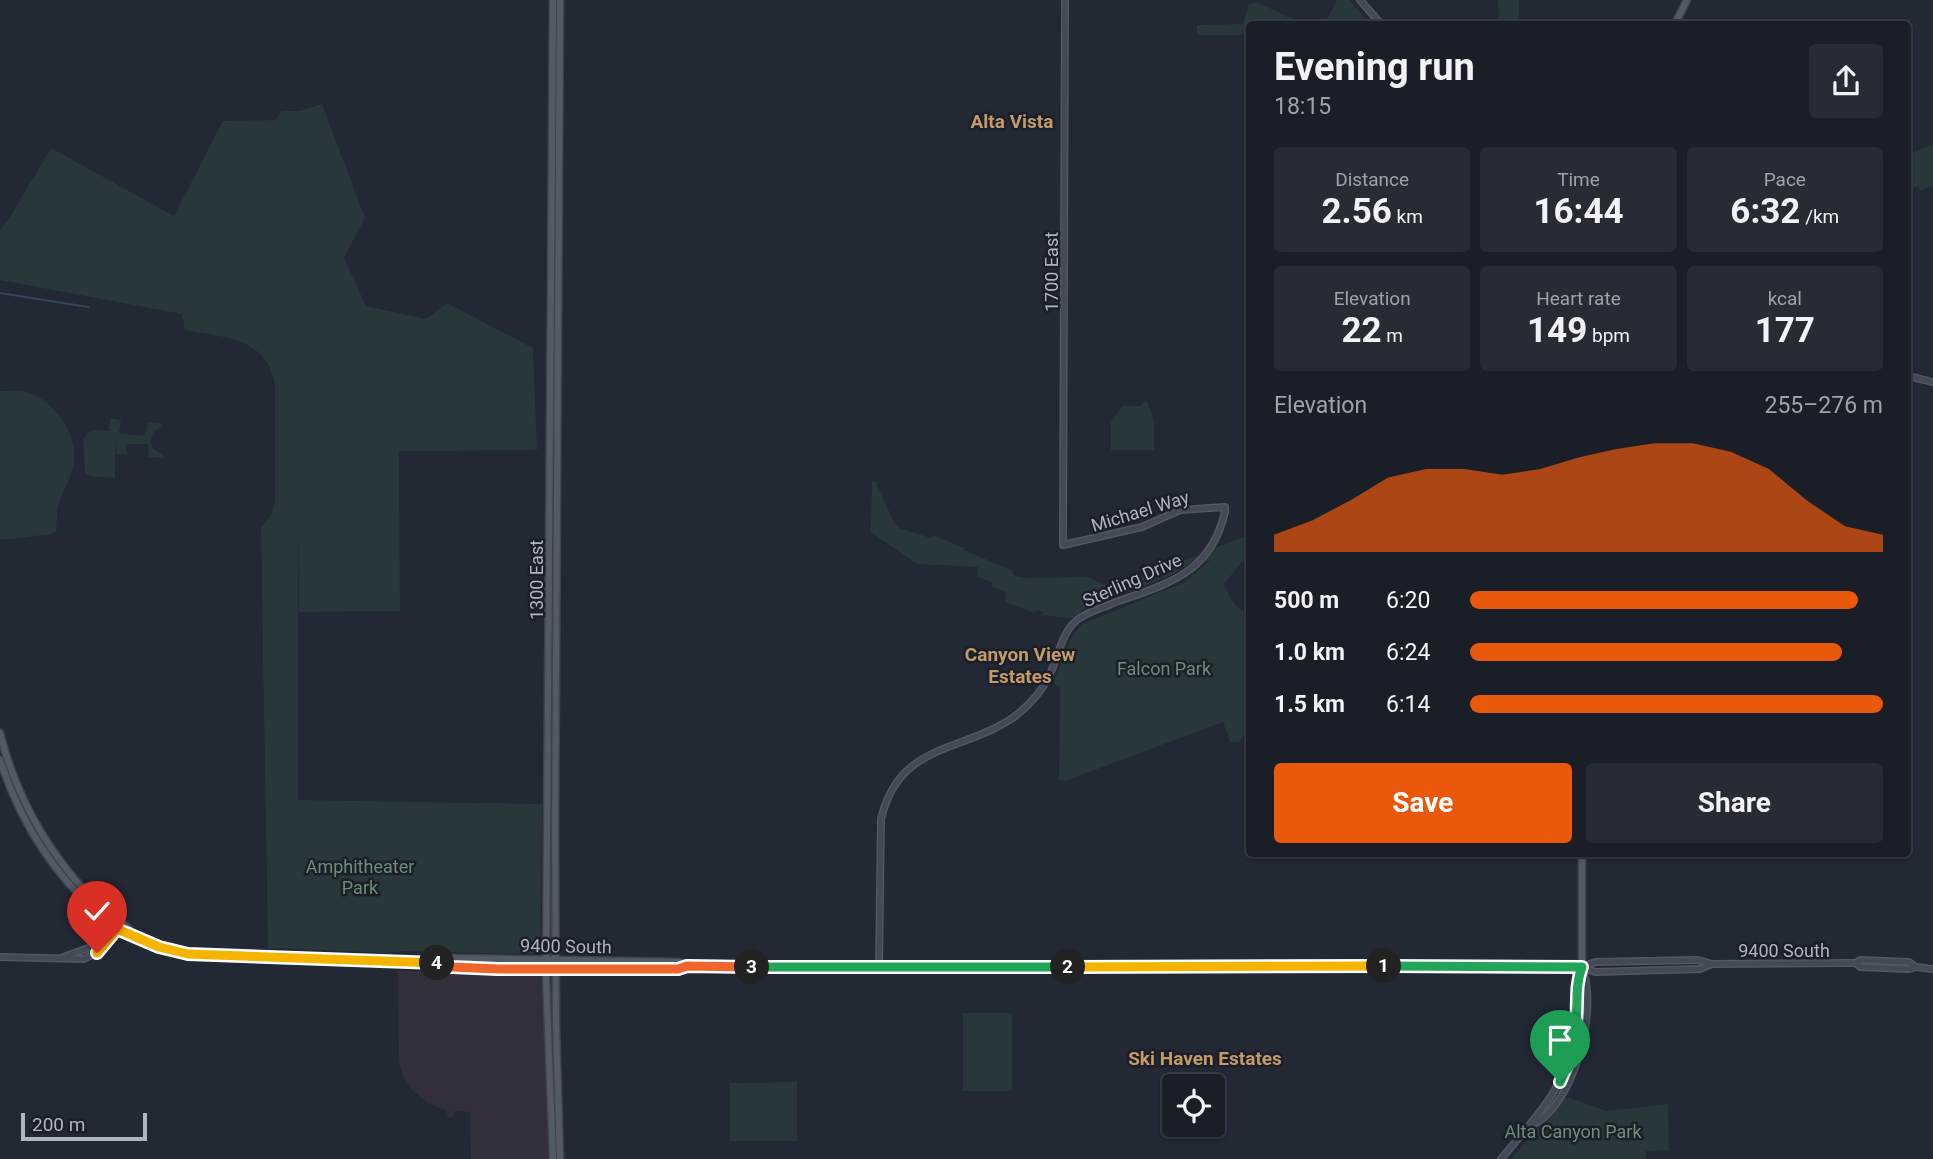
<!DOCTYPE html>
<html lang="en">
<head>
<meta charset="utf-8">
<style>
  body { margin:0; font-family:Roboto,sans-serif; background:#272b33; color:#f1f3f6; height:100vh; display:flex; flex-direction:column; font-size:26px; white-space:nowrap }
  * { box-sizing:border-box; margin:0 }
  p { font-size:23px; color:#9fa2a7 }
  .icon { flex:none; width:38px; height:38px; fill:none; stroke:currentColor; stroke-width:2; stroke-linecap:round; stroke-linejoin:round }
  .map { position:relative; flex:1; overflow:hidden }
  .side { position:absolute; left:1246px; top:21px; width:665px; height:836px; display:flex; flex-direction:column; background:#1a1e27; border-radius:7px; box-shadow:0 2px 5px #0004,0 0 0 2px #383c44 }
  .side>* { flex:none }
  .fabs { position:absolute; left:1162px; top:1074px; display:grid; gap:14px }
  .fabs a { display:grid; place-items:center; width:63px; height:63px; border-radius:7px; background:#1a1e27; box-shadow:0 2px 5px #0004,0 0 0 2px #383c44; font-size:35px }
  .scale { position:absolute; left:21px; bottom:18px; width:126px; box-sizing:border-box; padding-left:7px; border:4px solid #b0b4c1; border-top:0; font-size:19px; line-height:24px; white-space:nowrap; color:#b0b4c1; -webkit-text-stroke:5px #1b1f29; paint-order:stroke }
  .pin { position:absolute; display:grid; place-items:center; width:60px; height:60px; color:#fff; margin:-72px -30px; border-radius:50% 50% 50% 0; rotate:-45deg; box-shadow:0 0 7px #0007 }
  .pin .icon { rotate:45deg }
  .km { position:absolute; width:35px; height:35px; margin:-18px; border-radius:50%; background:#222; color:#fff; font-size:19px; line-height:35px; text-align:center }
  .round { display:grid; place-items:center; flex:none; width:74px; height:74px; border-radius:7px; background:#272b33 }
  .head { display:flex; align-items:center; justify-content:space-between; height:119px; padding:0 28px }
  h1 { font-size:38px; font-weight:700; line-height:52px }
  .figures { display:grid; grid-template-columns:repeat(3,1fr); gap:10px; height:119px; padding:7px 28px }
  .figures div { display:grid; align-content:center; border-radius:7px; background:#272b33; text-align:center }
  .figures b { font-size:35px; font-weight:700 }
  .figures small { font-size:19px; font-weight:400 }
  .figures p { font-size:19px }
  .chart { height:196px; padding:14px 28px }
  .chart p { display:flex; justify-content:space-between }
  .chart svg { width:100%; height:126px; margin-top:7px; fill:#ea580c; opacity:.7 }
  .action { display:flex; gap:14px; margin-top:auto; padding:14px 28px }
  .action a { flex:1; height:80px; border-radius:7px; background:#ea580c; color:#fff; font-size:28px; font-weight:700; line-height:80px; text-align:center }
  .action a+a { background:#272b33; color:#f1f3f6 }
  ul { padding:0 28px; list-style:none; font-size:23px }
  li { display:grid; grid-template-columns:112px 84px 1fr; align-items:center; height:52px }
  li i { height:18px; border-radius:9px; background:#ea580c }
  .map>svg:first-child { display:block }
</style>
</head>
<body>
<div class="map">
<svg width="1933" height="1159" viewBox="0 0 1933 1159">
  <rect width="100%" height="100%" fill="#222834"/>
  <path fill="#322f3a" d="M395 971 535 974 541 977 549 1084 551 1159H471L470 1112 455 1111 453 1117H448L446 1110 429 1104 412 1090 403 1076 399 1060 398 975Z"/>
  <g fill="#283739">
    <path d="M1337 0H1350L1369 24H1324Z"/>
    <path d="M1498 0H1519V24H1499Z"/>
    <path d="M1257 2 1302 24 1256 23 1250 24 1249 35H1197V25L1243 24 1249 4Z"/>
    <path d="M322 104 365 218 344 258 366 306 426 319 447 303 533 348 537 450 399 451 400 611 299 612 298 519V800L542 804 540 952 536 954 404 951 386 953 277 948 268 950 261 528 272 513 275 501V385C267 337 225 338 185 330L182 314 0 280V230L8 220 51 148 174 216 223 121 275 120 282 111H299Z"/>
    <path d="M1933 145V186L1920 191 1918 186 1908 190V154Z"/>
    <path d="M0 391C9 391 19 390 27 392 52 400 77 432 74 459 73 475 66 485 60 500 56 509 57 522 56 532L52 534 0 540Z"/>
    <path d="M1147 402 1154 420V450H1111V422L1122 406H1141L1142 403Z"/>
    <path d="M110 418 121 420 119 433 145 436 148 422 161 423V427C146 434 148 450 163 454V458L149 457 148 444H126L127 454 117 455 115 443V478L97 477 85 474 83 438 86 437 87 433 96 430 109 431Z"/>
    <path d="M875 481 894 522 899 528 931 538 933 535 964 548V550L1011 570 1015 576 1024 578 1087 577 1106 585C1114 583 1122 580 1130 578 1144 575 1157 578 1168 565 1196 559 1222 544 1249 535V558L1240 564 1224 584C1231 597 1233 609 1249 613V728L1239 742H1230L1223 722 1065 781 1059 780 1060 687 1053 683 1071 638 1082 624 1185 582 1210 560 1190 564 1169 576 1083 610 1072 618 1042 615 1043 612 1036 610 1035 613 1005 602 1006 592 992 587V582L977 577 978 567 917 564 871 532 872 482Z"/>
    <rect x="963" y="1013" width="49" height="78"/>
    <path d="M797 1082V1141H730V1083Z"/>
    <path d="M1564 1098H1571L1606 1111 1668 1104 1669 1150 1646 1151V1159H1511Z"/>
  </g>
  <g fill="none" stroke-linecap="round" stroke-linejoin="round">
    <path stroke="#39435b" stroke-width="2" d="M0 293 88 307"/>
    <g stroke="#535762" stroke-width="8">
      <g id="secondary">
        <path d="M1360 0 1381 24"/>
        <path d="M1908 376 1933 382"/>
        <path d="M0 957 84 959 100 951 122 922"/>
        <path d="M61 958 91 947 116 918"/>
        <path d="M1856 963 1860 967 1909 969 1916 967"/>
        <path d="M879 967 881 819C899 742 962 753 1014 717 1030 705 1043 690 1051 672 1059 654 1062 632 1077 620 1087 612 1100 609 1111 604 1165 584 1210 576 1225 512V507L1180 510 1142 527 1063 545 1065 0"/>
        <path d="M1582 967 1595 962 1698 960 1712 964 1850 963H1856L1860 960 1909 962 1916 967 1933 969"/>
        <path d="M1582 967 1595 972 1700 969 1712 964"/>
        <path d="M1529 1126C1574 1110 1599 1008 1582 968"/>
        <path d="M1501 1159C1530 1124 1566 1088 1574 1041 1578 1016 1573 990 1582 967"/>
      </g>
    </g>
    <g stroke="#3f434e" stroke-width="9">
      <g id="primary">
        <path d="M553 0 546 977 553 1159"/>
        <path d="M560 0 555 831 556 1025 560 1159"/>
        <path d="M1675 24 1687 0"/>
        <path d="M0 733C15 793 45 848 87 893 102 908 123 919 135 936"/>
        <path d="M0 760C19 818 51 871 97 912 104 919 113 928 122 932 147 945 176 953 204 955L444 963 452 967 547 970 678 969 687 966 1582 967V854"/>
        <path d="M444 963 452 958 679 962 687 966"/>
      </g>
    </g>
    <use href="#secondary" stroke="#444957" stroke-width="5"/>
    <use href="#primary" stroke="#535965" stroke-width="6"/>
  </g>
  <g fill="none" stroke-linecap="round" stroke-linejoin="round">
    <g stroke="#fff" stroke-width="14">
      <path id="split-1" d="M1384 966 1582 967C1575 985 1578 1003 1576 1022 1575 1043 1569 1063 1560 1082"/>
    </g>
    <g stroke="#fff" stroke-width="14">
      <path id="split-2" d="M1068 967 1384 966"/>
    </g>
    <g stroke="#fff" stroke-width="14">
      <path id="split-3" d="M752 967H1068"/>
    </g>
    <g stroke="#fff" stroke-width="14">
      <path id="split-4" d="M437 963H444L452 967 498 969H678L687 966 752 967"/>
    </g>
    <g stroke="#fff" stroke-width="14">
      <path id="split-5" d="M97 953 117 929 159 947 188 954 437 963"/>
    </g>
    <use href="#split-1" stroke="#22a559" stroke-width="9"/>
    <use href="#split-2" stroke="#f5b400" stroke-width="9"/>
    <use href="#split-3" stroke="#22a559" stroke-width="9"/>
    <use href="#split-4" stroke="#f0652b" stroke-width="9"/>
    <use href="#split-5" stroke="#f5b400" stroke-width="9"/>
  </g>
  <g text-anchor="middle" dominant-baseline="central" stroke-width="5" stroke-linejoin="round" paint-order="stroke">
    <g font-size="18" fill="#b0b4c1" stroke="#1b1f29">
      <text transform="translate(1051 272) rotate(-90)">1700 East</text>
      <text transform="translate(1140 511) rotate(-17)">Michael Way</text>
      <text transform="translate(536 580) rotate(-90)">1300 East</text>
      <text transform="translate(1132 580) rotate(-24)">Sterling Drive</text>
      <text transform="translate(566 946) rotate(1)">9400 South</text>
      <text x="1784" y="950">9400 South</text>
    </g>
    <g font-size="18" fill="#6a8e77" stroke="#1b1f29">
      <text x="1164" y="668">Falcon Park</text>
      <text x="360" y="866">Amphitheater<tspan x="360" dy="21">Park</tspan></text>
      <text x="1573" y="1131">Alta Canyon Park</text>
    </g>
    <g font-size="19" font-weight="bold" fill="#c49b68" stroke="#1b1f29">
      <text x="1012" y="121">Alta Vista</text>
      <text x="1020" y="654">Canyon View<tspan x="1020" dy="22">Estates</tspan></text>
      <text x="1205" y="1058">Ski Haven Estates</text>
    </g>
  </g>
</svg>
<div class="fabs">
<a><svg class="icon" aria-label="locate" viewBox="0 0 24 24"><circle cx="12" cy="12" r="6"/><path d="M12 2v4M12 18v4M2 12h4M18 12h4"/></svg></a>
</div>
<div class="scale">200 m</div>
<div class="pin" style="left:1560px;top:1082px;background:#1e9e55"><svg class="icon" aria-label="arrive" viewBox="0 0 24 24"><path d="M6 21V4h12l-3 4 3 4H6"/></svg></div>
<div class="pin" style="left:97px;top:953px;background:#d93025"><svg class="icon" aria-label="check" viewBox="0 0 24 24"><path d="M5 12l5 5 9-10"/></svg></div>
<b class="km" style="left:1384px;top:966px">1</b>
<b class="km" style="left:1068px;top:967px">2</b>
<b class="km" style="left:752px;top:967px">3</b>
<b class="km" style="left:437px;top:963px">4</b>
<section class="side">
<div class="head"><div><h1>Evening run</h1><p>18:15</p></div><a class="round"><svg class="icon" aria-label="share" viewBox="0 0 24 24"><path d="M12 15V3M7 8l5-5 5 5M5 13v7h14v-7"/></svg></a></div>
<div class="figures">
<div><p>Distance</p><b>2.56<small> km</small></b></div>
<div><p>Time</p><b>16:44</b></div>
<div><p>Pace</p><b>6:32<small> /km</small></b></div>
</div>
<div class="figures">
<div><p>Elevation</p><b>22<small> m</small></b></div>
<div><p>Heart rate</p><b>149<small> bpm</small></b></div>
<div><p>kcal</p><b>177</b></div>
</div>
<div class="chart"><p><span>Elevation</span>255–276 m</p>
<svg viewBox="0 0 160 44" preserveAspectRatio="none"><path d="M0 44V38L10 33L20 26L30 18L40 15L50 15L60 17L70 15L80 11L90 8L100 6L110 6L120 9L130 15L140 26L150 35L160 38V44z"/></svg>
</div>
<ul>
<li><b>500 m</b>6:20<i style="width:94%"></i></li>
<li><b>1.0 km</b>6:24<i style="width:90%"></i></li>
<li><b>1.5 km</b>6:14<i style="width:100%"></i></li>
</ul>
<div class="action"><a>Save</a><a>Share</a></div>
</section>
</div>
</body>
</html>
